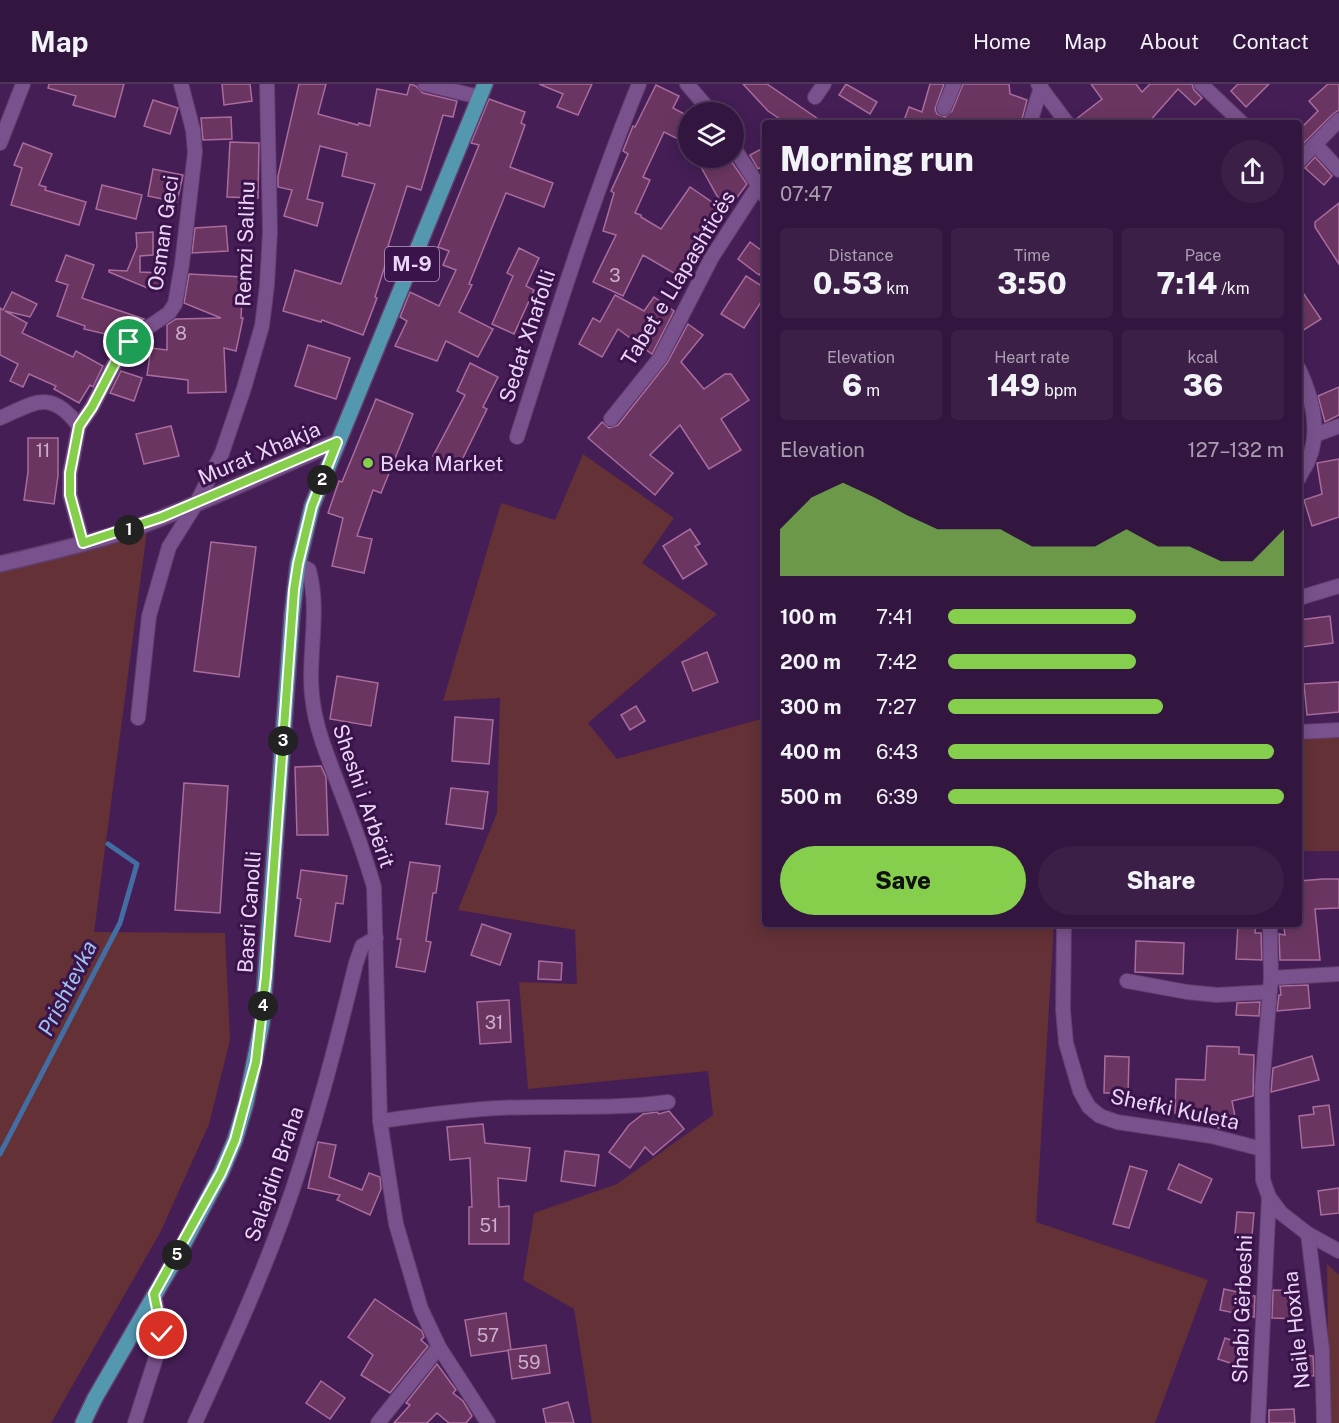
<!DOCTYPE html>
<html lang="en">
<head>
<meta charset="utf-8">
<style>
  body { margin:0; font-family:"Public Sans",sans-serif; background:#3b1f47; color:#f1f3f6; height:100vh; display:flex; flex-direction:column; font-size:22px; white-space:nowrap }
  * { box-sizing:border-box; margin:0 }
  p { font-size:20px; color:#a99fb1 }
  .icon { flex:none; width:33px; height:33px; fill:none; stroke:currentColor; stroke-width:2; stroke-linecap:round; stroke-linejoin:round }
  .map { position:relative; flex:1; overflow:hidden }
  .panel { position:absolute; left:762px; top:36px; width:540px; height:807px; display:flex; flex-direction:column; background:#331640; border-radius:6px; box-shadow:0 3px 15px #0003,0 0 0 2px #4e3559 }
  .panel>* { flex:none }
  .fabs { position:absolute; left:678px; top:18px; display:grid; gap:12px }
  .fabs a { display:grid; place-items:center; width:66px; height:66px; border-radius:50%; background:#331640; box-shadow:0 3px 15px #0003,0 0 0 2px #4e3559; font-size:30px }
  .pin { position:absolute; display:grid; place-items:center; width:51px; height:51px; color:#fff; margin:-26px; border:3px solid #fff; border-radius:50%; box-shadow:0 2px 6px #0007 }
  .km { position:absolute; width:30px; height:30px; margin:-15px; border-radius:50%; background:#222; color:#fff; font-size:16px; line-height:30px; text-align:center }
  .round { display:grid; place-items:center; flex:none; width:63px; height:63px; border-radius:32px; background:#3b1f47 }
  .headline { display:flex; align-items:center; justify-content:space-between; height:102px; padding:0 18px }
  h1 { font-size:33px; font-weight:800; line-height:45px }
  .stats { display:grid; grid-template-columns:repeat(3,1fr); gap:9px; height:102px; padding:6px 18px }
  .stats div { display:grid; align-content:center; border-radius:6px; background:#3b1f47; text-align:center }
  .stats b { font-size:30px; font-weight:800 }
  .stats small { font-size:16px; font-weight:400 }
  .stats p { font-size:16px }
  .chart { height:168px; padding:12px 18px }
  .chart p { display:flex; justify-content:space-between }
  .chart svg { width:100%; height:108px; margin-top:6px; fill:#85cf4d; opacity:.7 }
  .button { display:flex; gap:12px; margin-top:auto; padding:12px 18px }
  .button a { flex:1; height:69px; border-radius:36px; background:#85cf4d; color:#111; font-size:24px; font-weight:800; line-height:69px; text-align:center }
  .button a+a { background:#3b1f47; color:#f1f3f6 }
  ul { padding:0 18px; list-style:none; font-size:20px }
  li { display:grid; grid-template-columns:96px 72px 1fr; align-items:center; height:45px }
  li i { height:15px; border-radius:8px; background:#85cf4d }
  header { display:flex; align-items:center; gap:36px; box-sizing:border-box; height:84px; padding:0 30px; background:#331640; border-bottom:2px solid #4e3559 }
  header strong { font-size:28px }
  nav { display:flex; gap:33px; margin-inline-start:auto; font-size:21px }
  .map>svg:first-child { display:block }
</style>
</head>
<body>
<header>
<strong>Map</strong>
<nav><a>Home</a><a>Map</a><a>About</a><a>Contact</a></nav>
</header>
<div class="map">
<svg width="1339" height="1339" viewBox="0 0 1339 1339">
  <rect width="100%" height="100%" fill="#441e55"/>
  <g fill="#633136">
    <path d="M583 370 674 434 642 479 717 530 588 639 617 675 765 634V840H1054L1036 1138 1208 1196 1155 1339H592L574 1225 523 1196 534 1129 617 1100 713 1031 708 987 528 1005 519 898 577 900 575 846 458 826 497 729 500 614 443 617 501 419 555 436Z"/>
    <path d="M147 447 94 848 225 849 230 956 209 1040 161 1147 51 1339H0V485Z"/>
    <path d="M1299 649 1339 653V767H1299Z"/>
    <path d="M1327 1180 1339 1191V1339H1329Z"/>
  </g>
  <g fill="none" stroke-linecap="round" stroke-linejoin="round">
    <path stroke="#436ea3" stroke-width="5" d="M0 1070 120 839 137 780 108 760"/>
  </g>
  <g fill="#6a3661" stroke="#a96c9d" stroke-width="1.5">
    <path d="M49 0H124L115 33 73 21 76 12 48 4Z"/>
    <path d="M222 0H250L252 17 224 21Z"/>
    <path d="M299 0H326L318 30 358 41 359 39 370 42 377 5 407 11 410 0 416 2 423 9 457 17 453 33 443 31 421 106 407 102 388 162 391 163 375 213 377 214 363 251 322 236 321 238 283 227 295 186 341 200 375 100 342 92 347 69 320 62 307 115 323 119 317 142 284 132 292 106 278 103V92Z"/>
    <path d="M539 0H592L578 31 557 23 563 10Z"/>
    <path d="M743 0H767L824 39H786L768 27Z"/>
    <path d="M846 0 877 18 870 30 839 11Z"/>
    <path d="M930 0H944L935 25 937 30 945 33 952 27 963 0H1009L1010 10 1027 16 1021 39H903L909 23 922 28Z"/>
    <path d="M1091 0H1136L1142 8 1150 0H1192L1194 6 1202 14 1195 21 1178 5 1148 39H1076L1075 36 1102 15Z"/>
    <path d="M1238 0H1269L1246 23 1231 7Z"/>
    <path d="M1328 0H1339V26L1333 30 1299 64V46L1318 27 1309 17Z"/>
    <path d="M656 1 679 12 673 24 688 32V39L680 56 664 48 643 93 650 96 635 129 641 131V133L661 145 690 103 725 127 697 167 700 168 684 195 643 171 623 212 593 198 616 151 603 147 614 109 611 107 628 70 623 67 633 42 635 43Z"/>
    <path d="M489 15 525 28 521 39 525 41 510 83 553 99 544 123 506 109 469 200 472 201 459 228 493 245 478 273 446 257 437 277 395 262 407 237 400 233 410 208 439 222 456 186 443 181 449 167 438 163 479 61 471 59Z"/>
    <path d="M153 16 178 24 170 50 144 42Z"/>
    <path d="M231 33 232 55 203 56 201 34Z"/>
    <path d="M230 58 259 59 258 114 227 113Z"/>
    <path d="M23 59 52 70 39 101 46 103 45 106 86 118 79 141 11 121 22 84 14 81Z"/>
    <path d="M765 63V81L758 85 750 71Z"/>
    <path d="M1315 73 1332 92 1324 101 1305 84Z"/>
    <path d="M696 74H729L747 100 726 128Z"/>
    <path d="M153 85 183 91 177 118 148 112Z"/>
    <path d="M102 101 142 111 136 135 96 125Z"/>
    <path d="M1339 119V180L1315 143V138Z"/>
    <path d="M226 142 228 167 192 169 195 144Z"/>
    <path d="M153 148V171L140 172V188L165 189 157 208 109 188V186L127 187 137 163 136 149Z"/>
    <path d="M750 158 765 169V183L759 191 738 175Z"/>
    <path d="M519 164 539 174 526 202 534 206 514 250 492 240 513 192 507 189Z"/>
    <path d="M66 171 94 181 82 214 144 235 114 252 84 245 85 242 57 232 68 201 56 197Z"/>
    <path d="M189 190 243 193 241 234H243L236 267 224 264 226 308 188 309V296L147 291 151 264 167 266V241L176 235 221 234 184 219Z"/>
    <path d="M746 192 765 204V212L744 244 721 230Z"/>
    <path d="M1299 203 1321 235 1299 249Z"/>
    <path d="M12 208 37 220 30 233 5 227 27 239 22 249 73 273 76 267 103 282 93 303 90 301 79 319 54 305 56 302 29 290 23 303 10 297 18 280 0 271V224L3 226Z"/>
    <path d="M615 211 644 227 654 213 674 227 652 270 618 245 602 273 579 260 593 234 600 238Z"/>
    <path d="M688 240 703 251 681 278 704 305 725 290H731L749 316 721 335 741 366 709 385 680 341 650 371 673 389 655 411 588 354 602 338 609 344 618 341 667 279Z"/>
    <path d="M308 261 350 274 336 315 295 302Z"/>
    <path d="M470 279 498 293 483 323 487 325 458 384 433 372 465 311 457 307Z"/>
    <path d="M121 287 142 294 134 317 110 309Z"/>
    <path d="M1339 303V331L1325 338 1318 312Z"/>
    <path d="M376 315 413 330 381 409 373 406 357 452 372 455 364 489 332 482 343 434 328 429 339 397 342 398Z"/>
    <path d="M171 342 179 372 144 380 136 350Z"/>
    <path d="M28 354H58V392L54 420 24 416 28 388Z"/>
    <path d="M1339 375V433L1312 442 1304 416 1322 410 1317 379Z"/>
    <path d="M690 445 700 460 695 462 707 480 683 495 663 462Z"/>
    <path d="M211 458 256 463 239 593 194 587Z"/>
    <path d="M1330 532 1333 559 1302 563 1299 536Z"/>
    <path d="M707 568 718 598 693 607 682 578Z"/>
    <path d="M337 592 378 599 371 642 330 635Z"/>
    <path d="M1339 598V628L1307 631 1304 600Z"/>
    <path d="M636 622 645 637 630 646 621 631Z"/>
    <path d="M455 633 493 636 489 680 452 677Z"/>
    <path d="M321 682 326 693 328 751H297L295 683Z"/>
    <path d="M184 699 228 702 220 829 175 826Z"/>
    <path d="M451 704 488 708 483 745 446 740Z"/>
    <path d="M410 778 440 782 436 809H433L426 857 431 858 425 888 396 883 401 855H397Z"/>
    <path d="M301 786 347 792 343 820 336 819 330 858 295 852 301 815 297 814Z"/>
    <path d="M1323 795H1339V824L1315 825 1320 876H1280L1279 850 1285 851 1284 844 1299 842V797Z"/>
    <path d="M482 840 511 850 500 881 471 871Z"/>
    <path d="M1238 840H1256L1255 849H1261L1262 876 1236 875Z"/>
    <path d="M1136 857 1184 859 1183 890 1135 888Z"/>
    <path d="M539 877 562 879 561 896 538 895Z"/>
    <path d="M1308 901 1310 924 1277 927 1279 911H1281L1280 902Z"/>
    <path d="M509 916 511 958 480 960 477 918Z"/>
    <path d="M1260 918 1259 932 1236 931 1237 919Z"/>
    <path d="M1207 962 1239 963V970L1254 971 1253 1012 1232 1017 1237 1043 1218 1044 1216 1030 1175 1029 1176 995 1205 996Z"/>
    <path d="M1105 972 1129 973 1128 1009H1104Z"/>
    <path d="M1312 972 1319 996 1271 1008 1273 984Z"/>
    <path d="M1329 1021 1334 1061 1302 1064 1299 1032 1314 1030 1313 1023Z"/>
    <path d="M669 1027 684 1045 653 1071 645 1063 630 1084 609 1068 629 1041 643 1030 657 1028 659 1030Z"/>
    <path d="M483 1040 485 1059 530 1064 526 1097 498 1094 499 1123 509 1122V1160H469V1123H472L470 1074 450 1076 447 1043Z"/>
    <path d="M318 1058 336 1061 329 1093 362 1106 369 1089 380 1093 381 1105 370 1131 337 1116 340 1111 308 1104Z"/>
    <path d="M565 1067 599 1071 595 1102 561 1097Z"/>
    <path d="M1179 1080 1212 1095 1201 1119 1168 1105Z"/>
    <path d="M1130 1082 1147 1087 1129 1144 1113 1140Z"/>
    <path d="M1339 1104V1129L1321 1131 1318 1107Z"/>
    <path d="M1237 1128 1254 1129 1252 1151 1235 1150Z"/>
    <path d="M1224 1205 1255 1212 1254 1233 1220 1226Z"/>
    <path d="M1273 1206 1300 1207 1299 1235 1272 1234Z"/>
    <path d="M375 1215 422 1247 424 1253 421 1256 428 1262 390 1309 361 1291 373 1271 348 1253Z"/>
    <path d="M506 1229 511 1266 471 1272 465 1236Z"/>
    <path d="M1225 1254 1243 1260 1236 1281 1218 1275Z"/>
    <path d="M546 1261 550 1289 512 1295 508 1266Z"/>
    <path d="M1299 1271 1313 1272 1314 1292 1298 1291Z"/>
    <path d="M437 1280 456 1306 453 1309 463 1317 472 1332 466 1339H449L437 1329 427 1339H394L410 1321 406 1319Z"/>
    <path d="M321 1297 345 1314 330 1335 306 1319Z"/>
    <path d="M568 1318 574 1339H546L543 1325Z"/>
    <path d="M1294 1325 1295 1339H1269V1326Z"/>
  </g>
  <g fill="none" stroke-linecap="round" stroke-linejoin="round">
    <g stroke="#603d6e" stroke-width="16">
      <g id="minor">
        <path d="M425 0 479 13"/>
        <path d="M687 0 711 28"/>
        <path d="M1038 0 1067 39"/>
        <path d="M1201 0 1242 39"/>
        <path d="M815 13 824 0"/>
        <path d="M944 24 954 0"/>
        <path d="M1030 39 1041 3"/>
        <path d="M0 59 23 0"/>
        <path d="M1315 60 1339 86"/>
        <path d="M734 64 765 112"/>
        <path d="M1299 77 1339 36"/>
        <path d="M1299 285C1312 313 1321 348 1308 377 1306 383 1301 388 1299 394"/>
        <path d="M0 334C36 318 51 305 79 342L70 389V411L83 459"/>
        <path d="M611 335 660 274 712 173 758 102"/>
        <path d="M79 342 92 323 116 277 129 258 140 249 169 229 175 220 182 180 195 68 193 46 181 0"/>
        <path d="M1315 351 1339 342"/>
        <path d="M517 353C555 234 592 115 639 0"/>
        <path d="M298 480 309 486C321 531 306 575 313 619 317 649 329 675 339 703 352 736 364 769 374 803L380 1037 396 1140 421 1225 439 1263 488 1339"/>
        <path d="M1299 514 1339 502"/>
        <path d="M138 634 149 532 169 463 197 418 222 369 244 304 262 242 267 201 270 148 267 0"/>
        <path d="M1299 648 1339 646"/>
        <path d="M1064 840 1063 926 1066 959 1080 1007 1089 1023 1100 1032 1117 1038 1211 1052 1262 1065"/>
        <path d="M1270 840 1271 894 1262 1003 1263 1096 1269 1113 1281 1129 1308 1150 1339 1167"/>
        <path d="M1271 894 1339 890"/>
        <path d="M1127 897 1187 908 1217 911 1269 908"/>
        <path d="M380 1037C419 1032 459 1026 498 1024 555 1021 611 1026 668 1018"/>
        <path d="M1308 1150 1322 1265 1324 1339"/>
        <path d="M135 1339 159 1264 162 1250 154 1211"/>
        <path d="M195 1339C226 1271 257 1204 283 1133 313 1050 335 965 356 879L362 862 376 854"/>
        <path d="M378 1339 439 1263"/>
        <path d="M1258 1339 1269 1113"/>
      </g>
    </g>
    <g stroke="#603d6e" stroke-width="18">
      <path id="tertiary" d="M0 480C43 470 87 460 129 446 200 421 268 387 337 358"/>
    </g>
    <g stroke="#603d6e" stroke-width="18">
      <path id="primary" d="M83 1339 95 1314 180 1167 221 1089 235 1056 246 1019 262 939 292 531 298 480 312 422 485 0"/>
    </g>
    <use href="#minor" stroke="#79518c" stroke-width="14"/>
    <use href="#tertiary" stroke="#79518c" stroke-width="15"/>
    <use href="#primary" stroke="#5498af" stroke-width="15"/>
  </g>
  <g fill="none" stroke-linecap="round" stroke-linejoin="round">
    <g stroke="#fff" stroke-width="12">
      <path id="route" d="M129 258 116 277 92 323 79 342 70 389V411L83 459 162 433 337 358 312 422 298 480 294 506 266 892 256 978 235 1056 221 1089 154 1210 162 1250"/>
    </g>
    <use href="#route" stroke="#85cf4d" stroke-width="8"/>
  </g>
  <circle fill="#85cf4d" stroke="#391349" stroke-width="2" cx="368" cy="379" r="6"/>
  <g text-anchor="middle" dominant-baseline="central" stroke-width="6" stroke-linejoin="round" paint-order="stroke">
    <g font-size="18" fill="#cbadd2">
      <text x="615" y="191">3</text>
      <text x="181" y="249">8</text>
      <text x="43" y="366">11</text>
      <text x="494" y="938">31</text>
      <text x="489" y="1141">51</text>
      <text x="488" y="1251">57</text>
      <text x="529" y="1278">59</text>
    </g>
    <rect fill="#391349" stroke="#b69bc3" stroke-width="1.5" x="385" y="163" width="54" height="34" rx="4.5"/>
    <g font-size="20" font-weight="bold" fill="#ebd5f7">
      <text x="412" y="180">M-9</text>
    </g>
    <g font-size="21" fill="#ebd5f7" stroke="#391349">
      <text transform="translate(163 149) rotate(-82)">Osman Geci</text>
      <text transform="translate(245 160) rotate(-88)">Remzi Salihu</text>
      <text transform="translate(678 194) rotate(-59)">Tabet e Llapashticës</text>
      <text transform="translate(527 252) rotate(-72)">Sedat Xhafolli</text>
      <text transform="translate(259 369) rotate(-23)">Murat Xhakja</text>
      <text transform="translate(364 712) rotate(71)">Sheshi i Arbërit</text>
      <text transform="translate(249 828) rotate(-86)">Basri Canolli</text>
      <text transform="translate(1175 1025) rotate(12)">Shefki Kuleta</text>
      <text transform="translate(274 1090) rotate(-71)">Salajdin Braha</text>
      <text transform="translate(1242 1225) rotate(-88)">Shabi Gërbeshi</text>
      <text transform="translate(1296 1246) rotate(-96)">Naile Hoxha</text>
    </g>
    <g font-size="21" fill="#ebd5f7" stroke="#391349" text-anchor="start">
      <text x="380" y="379">Beka Market</text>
    </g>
    <g font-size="22" font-style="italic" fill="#9ec3f0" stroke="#391349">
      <text transform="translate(67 904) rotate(-63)">Prishtevka</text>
    </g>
  </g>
</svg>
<div class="fabs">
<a><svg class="icon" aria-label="layers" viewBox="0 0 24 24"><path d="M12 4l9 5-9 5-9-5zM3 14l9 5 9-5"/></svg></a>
</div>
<div class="pin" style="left:129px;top:258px;background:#1e9e55"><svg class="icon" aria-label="arrive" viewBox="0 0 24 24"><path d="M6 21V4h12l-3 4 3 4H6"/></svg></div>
<div class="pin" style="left:162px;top:1250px;background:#d93025"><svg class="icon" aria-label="check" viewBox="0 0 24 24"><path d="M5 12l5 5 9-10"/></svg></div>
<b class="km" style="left:129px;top:446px">1</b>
<b class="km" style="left:322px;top:396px">2</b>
<b class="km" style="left:283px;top:657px">3</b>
<b class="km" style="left:263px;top:922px">4</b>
<b class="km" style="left:177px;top:1171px">5</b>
<section class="panel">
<div class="headline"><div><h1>Morning run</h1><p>07:47</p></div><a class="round"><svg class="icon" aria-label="share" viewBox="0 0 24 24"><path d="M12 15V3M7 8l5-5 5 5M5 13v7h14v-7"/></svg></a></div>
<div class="stats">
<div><p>Distance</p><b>0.53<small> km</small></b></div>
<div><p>Time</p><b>3:50</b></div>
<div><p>Pace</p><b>7:14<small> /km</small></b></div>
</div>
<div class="stats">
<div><p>Elevation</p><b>6<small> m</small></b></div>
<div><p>Heart rate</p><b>149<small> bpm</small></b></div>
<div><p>kcal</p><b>36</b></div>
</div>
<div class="chart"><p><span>Elevation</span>127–132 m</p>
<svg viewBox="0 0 160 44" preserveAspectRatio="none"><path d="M0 44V25L10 12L20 6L30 12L40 19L50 25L60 25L70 25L80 32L90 32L100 32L110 25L120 32L130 32L140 38L150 38L160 25V44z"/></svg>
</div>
<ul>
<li><b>100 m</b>7:41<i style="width:56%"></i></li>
<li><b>200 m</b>7:42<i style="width:56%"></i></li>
<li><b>300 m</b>7:27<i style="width:64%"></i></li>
<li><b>400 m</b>6:43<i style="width:97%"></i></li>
<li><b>500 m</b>6:39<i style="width:100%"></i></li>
</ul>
<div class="button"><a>Save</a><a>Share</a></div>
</section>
</div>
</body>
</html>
